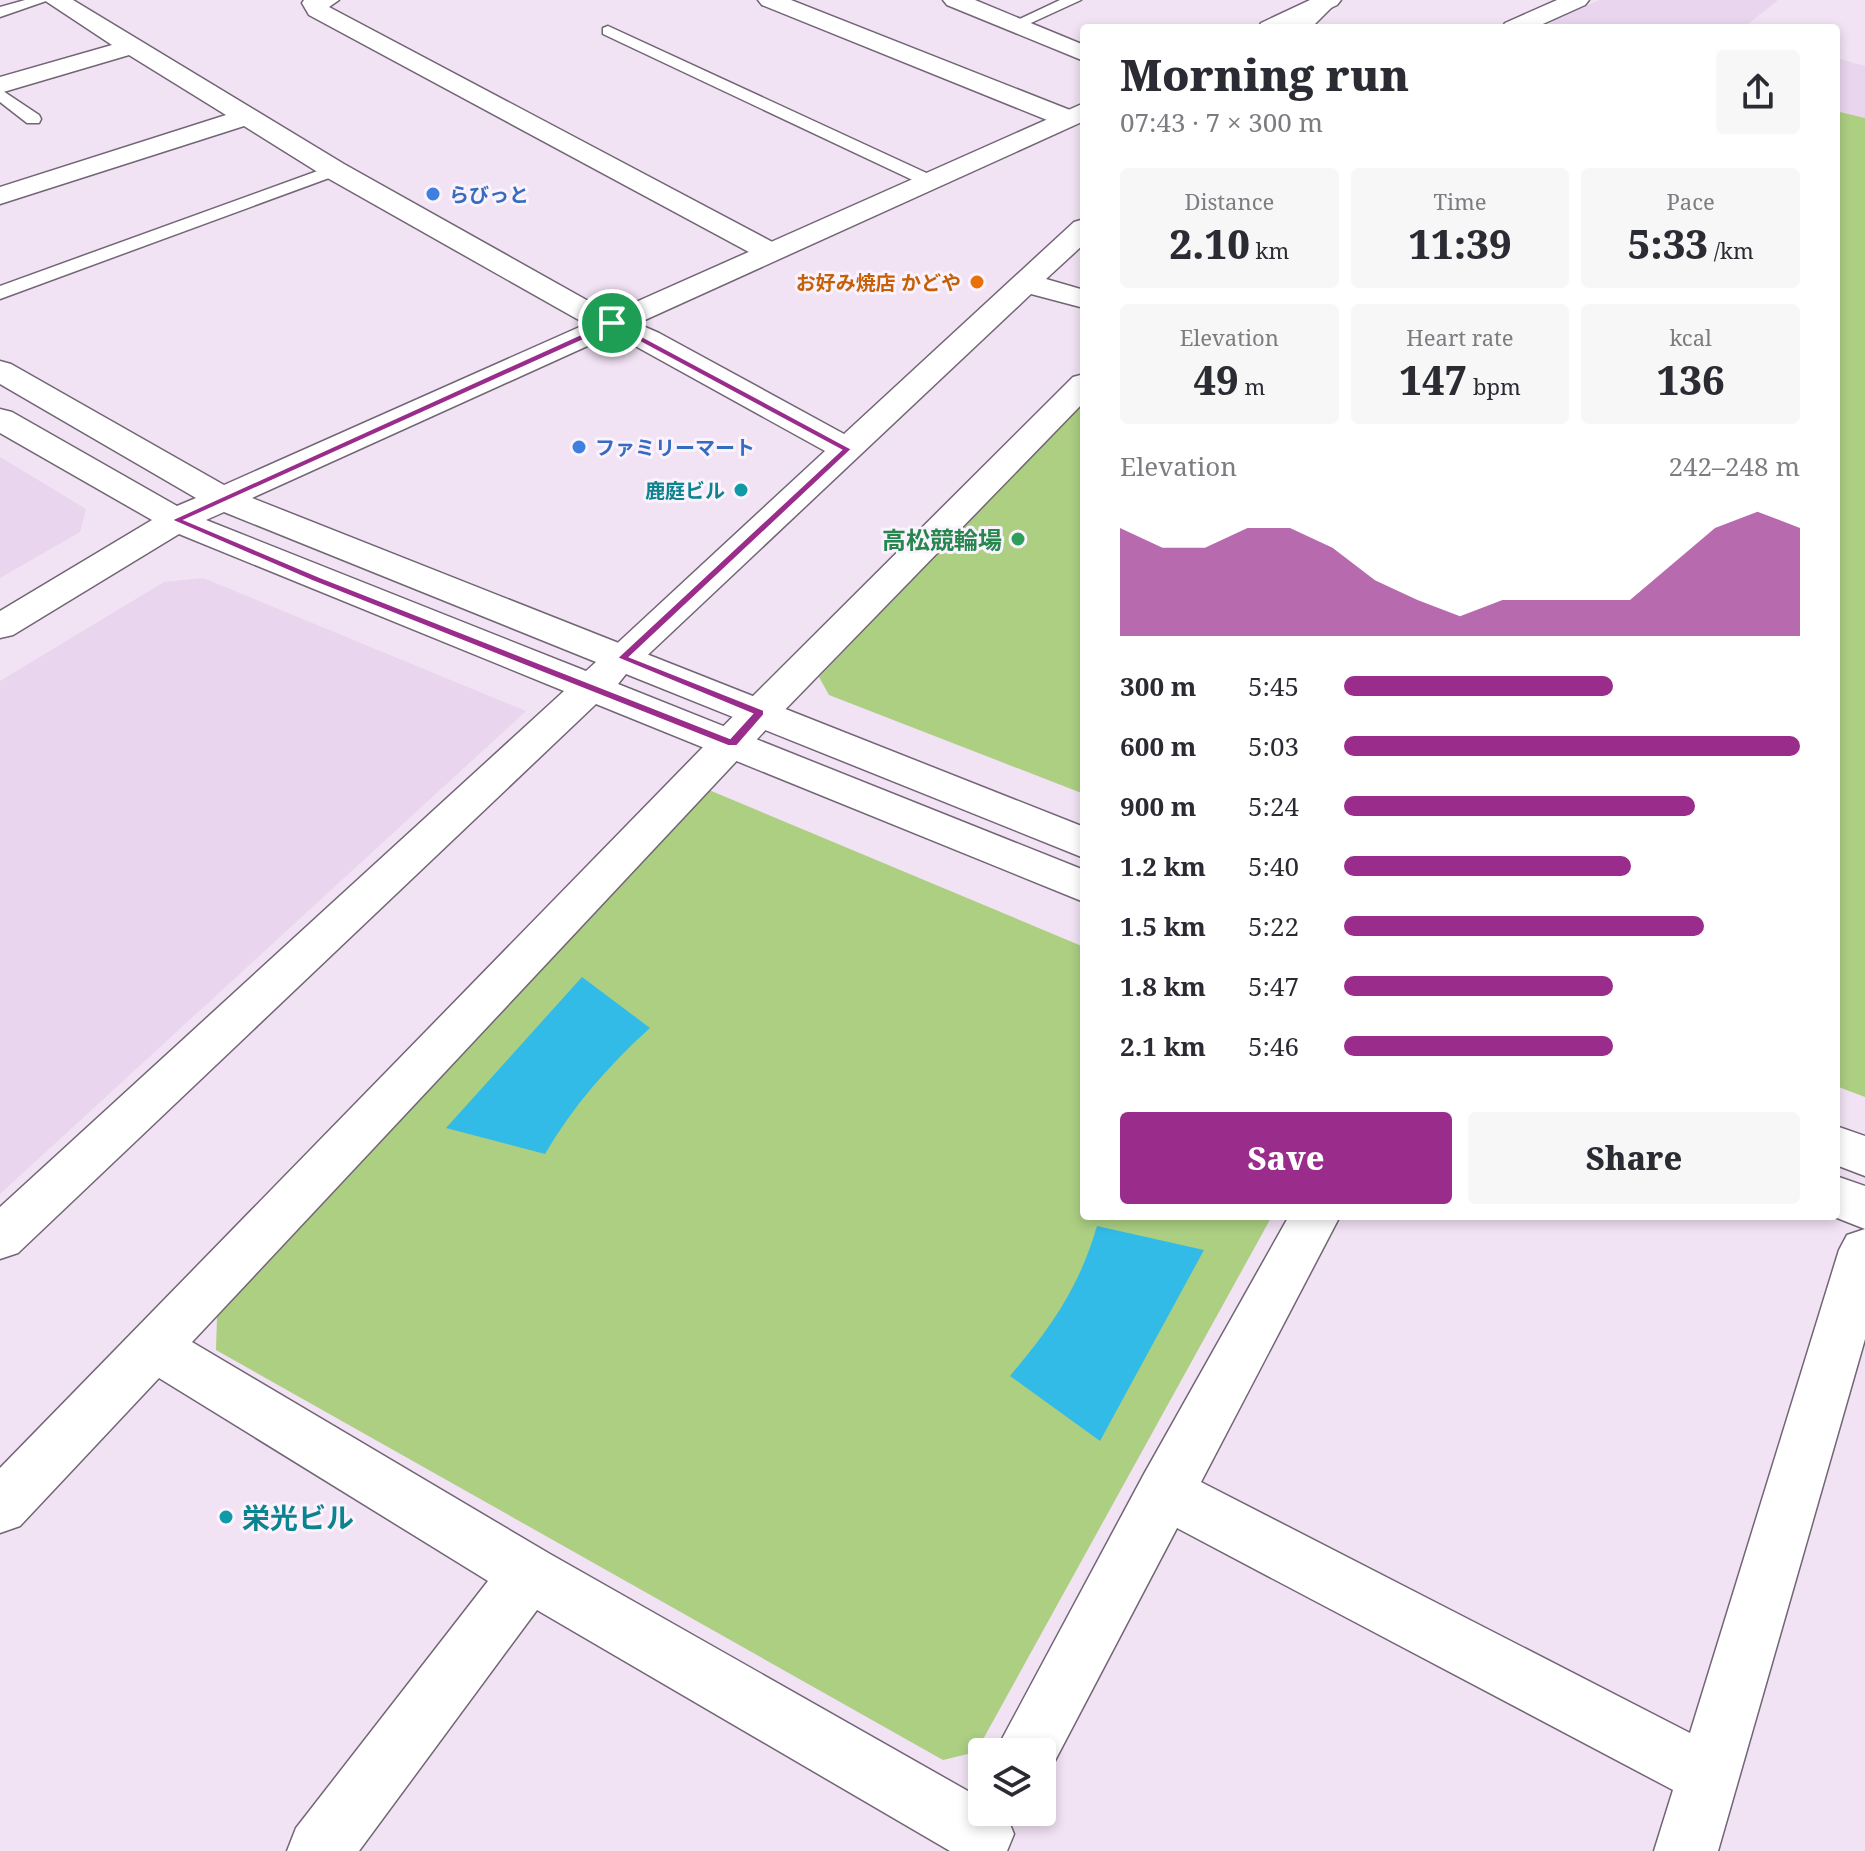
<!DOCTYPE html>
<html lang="en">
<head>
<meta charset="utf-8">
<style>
  body { margin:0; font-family:"Noto Serif","Noto Sans JP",serif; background:#f7f7f7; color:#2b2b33; height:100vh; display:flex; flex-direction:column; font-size:30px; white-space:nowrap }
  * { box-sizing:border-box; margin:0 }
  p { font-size:26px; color:#7c7c81 }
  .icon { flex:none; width:44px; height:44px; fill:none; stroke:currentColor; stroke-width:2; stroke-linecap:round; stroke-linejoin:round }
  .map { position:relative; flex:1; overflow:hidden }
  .sheet { position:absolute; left:1080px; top:24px; width:760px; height:1196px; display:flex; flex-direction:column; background:#fff; border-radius:8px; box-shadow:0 4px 12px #0003 }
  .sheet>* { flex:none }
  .buttons { position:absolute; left:968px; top:1738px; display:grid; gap:16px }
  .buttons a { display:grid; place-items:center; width:88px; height:88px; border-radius:8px; background:#fff; box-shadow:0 4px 12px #0003; font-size:40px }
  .pin { position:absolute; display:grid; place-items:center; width:68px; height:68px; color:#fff; margin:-34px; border:4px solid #fff; border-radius:50%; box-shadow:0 2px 8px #0007 }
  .round { display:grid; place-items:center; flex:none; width:84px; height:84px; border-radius:8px; background:#f7f7f7 }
  .summary { display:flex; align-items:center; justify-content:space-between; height:136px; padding:0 40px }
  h1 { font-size:44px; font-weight:800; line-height:60px }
  .figures { display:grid; grid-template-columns:repeat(3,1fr); gap:12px; height:136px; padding:8px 40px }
  .figures div { display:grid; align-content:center; border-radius:8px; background:#f7f7f7; text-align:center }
  .figures b { font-size:40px; font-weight:800 }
  .figures small { font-size:22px; font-weight:400 }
  .figures p { font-size:22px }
  .chart { height:224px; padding:16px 40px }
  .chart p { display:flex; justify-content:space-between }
  .chart svg { width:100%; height:144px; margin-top:8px; fill:#9a2c8b; opacity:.7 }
  .button { display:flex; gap:16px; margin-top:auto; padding:16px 40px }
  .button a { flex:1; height:92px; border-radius:8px; background:#9a2c8b; color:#fff; font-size:32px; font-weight:800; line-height:92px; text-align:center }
  .button a+a { background:#f7f7f7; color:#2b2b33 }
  ul { padding:0 40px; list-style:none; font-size:26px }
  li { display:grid; grid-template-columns:128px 96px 1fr; align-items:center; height:60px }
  li i { height:20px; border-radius:10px; background:#9a2c8b }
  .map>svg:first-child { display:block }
</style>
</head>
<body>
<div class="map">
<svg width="1865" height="1851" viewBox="0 0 1865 1851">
  <rect width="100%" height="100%" fill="#f1e2f4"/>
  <g fill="#e9d6ee">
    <path d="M1600 0H1778L1743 28H1532Z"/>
    <path d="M1836 58 1865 66V118L1836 111Z"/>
    <path d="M0 457 86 509 80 532 0 578Z"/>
    <path d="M203 578 526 711 0 1194V681L164 582Z"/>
  </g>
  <g fill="#accf82">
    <path d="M1836 111 1865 118V1097L1836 1086Z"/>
    <path d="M1084 401V794L829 695 819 677Z"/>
    <path d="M709 790 1084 947V1216H1272L976 1752 943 1760 216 1350 217 1317Z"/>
  </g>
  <g fill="#33bbe8">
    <path d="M582 977 650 1028C608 1066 573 1106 545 1154L446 1128Z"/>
    <path d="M1097 1226 1204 1250 1100 1441 1010 1376C1051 1327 1079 1288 1097 1226Z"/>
  </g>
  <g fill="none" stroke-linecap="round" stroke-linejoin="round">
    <g stroke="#726575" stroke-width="3">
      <g id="service">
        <path d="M25 0H49L0 17V7Z"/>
        <path d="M1060 0H1081L1020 28 1015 30 1007 25Z"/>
        <path d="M608 26 933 176 936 180 927 185 921 184 603 34V28Z"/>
        <path d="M0 89 39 115 41 119 39 123H27L0 102Z"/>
        <path d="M334 165 343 170 340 174 0 299V286Z"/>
      </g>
    </g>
    <g stroke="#726575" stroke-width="3">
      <g id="minor">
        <path d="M44 0H73L344 164 599 307 659 333 844 434 1074 222 1084 219V244L1046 279 1084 290V308L1031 294 636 666 623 670 610 666 604 658 610 650 825 451 637 347 577 319 324 176 244 126 0 204V187L226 115 129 55 0 93V77L112 45Z"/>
        <path d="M304 0H339L329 7 780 246 785 252 780 258 770 261 760 258 309 15 302 3Z"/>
        <path d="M758 0H791L1075 112 1079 118 1075 124H1057L762 5Z"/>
        <path d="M943 0H975L1084 45V61L947 5Z"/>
        <path d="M1314 0H1330L1334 5 1311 28H1285Z"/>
        <path d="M1557 0H1589L1585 5 1534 28H1502L1505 23Z"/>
        <path d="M1084 374V402L774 721 192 1342 550 1554 982 1799V1812H1005L1014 1834 1007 1851H950L537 1610 359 1851H287L296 1828 488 1581 159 1378 20 1526 0 1533V1468L746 703 1073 377Z"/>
        <path d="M1289 1216H1340L1201 1482 1690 1733 1839 1250 1847 1235 1865 1229V1339L1718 1851H1654L1673 1790 1177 1528 1048 1774 1042 1776V1752H995L1144 1474Z"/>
      </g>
    </g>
    <g stroke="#726575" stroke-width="3">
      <g id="tertiary">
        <path d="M1310 0H1341L1337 5 1289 28H1258L1261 23Z"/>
        <path d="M1084 103V121L252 498 1084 827V858L626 674 618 684 1084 870V902L596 704 18 1253 0 1259V1207L564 691 179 534 13 635 0 638V611L152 520 0 433V409L12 412 177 506 196 498 0 384V361L11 364 224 485ZM224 512 596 662 586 671 206 520Z"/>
        <path d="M1836 1126 1865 1136V1176L1836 1165Z"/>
        <path d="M1836 1176 1865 1186V1229L1832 1216H1836Z"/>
      </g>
    </g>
    <use href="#service" fill="#fff" fill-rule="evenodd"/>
    <use href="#minor" fill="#fff" fill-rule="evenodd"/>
    <use href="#tertiary" fill="#fff" fill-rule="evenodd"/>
  </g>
  <path fill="#9a2c8b" stroke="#fff" stroke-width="2" fill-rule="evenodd" d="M612 320 852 449 630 657 764 710V715L737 746H728L312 581 171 520ZM612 327 841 450 617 658 752 714 730 738 320 577 185 520Z"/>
  <g fill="#3f7fe0" stroke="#faf2fd" stroke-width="3">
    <circle cx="433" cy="194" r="8"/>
    <circle cx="579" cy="447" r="8"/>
  </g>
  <circle fill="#e8710a" stroke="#faf2fd" stroke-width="3" cx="977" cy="282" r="8"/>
  <g fill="#0f9aa8" stroke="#faf2fd" stroke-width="3">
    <circle cx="741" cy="490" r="8"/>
    <circle cx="226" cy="1517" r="8"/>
  </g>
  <circle fill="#2e9e5b" stroke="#faf2fd" stroke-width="3" cx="1018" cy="539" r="8"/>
  <g text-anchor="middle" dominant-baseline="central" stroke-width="6" stroke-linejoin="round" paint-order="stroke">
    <g font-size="20" font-weight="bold" fill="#366cbe" stroke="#faf2fd" text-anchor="start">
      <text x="449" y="194">らびっと</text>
      <text x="595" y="447">ファミリーマート</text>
    </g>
    <g font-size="20" font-weight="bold" fill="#c56008" stroke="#faf2fd" text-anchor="end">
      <text x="961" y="282">お好み焼店 かどや</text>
    </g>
    <g font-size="20" font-weight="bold" fill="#0d838f" stroke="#faf2fd" text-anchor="end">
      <text x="725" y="490">鹿庭ビル</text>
    </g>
    <g font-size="24" font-weight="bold" fill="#27864d" stroke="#faf2fd" text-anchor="end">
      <text x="1002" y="539">高松競輪場</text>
    </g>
    <g font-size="28" font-weight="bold" fill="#0d838f" stroke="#faf2fd" text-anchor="start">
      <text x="242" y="1517">栄光ビル</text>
    </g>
  </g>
</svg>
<div class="buttons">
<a><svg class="icon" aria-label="layers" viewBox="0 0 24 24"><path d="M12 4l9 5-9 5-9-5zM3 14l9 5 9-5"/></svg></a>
</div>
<div class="pin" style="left:612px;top:323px;background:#1e9e55"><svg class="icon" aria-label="arrive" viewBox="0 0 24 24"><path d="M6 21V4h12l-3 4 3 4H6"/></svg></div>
<section class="sheet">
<div class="summary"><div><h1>Morning run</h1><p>07:43 · 7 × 300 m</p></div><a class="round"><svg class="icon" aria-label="share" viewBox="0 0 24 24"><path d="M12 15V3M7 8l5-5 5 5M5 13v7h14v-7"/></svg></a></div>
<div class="figures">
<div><p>Distance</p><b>2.10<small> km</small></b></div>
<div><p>Time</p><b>11:39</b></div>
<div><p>Pace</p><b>5:33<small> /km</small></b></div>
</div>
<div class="figures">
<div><p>Elevation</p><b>49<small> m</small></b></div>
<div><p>Heart rate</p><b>147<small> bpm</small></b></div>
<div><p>kcal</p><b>136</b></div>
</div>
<div class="chart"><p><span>Elevation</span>242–248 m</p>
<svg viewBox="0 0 160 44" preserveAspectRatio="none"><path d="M0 44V11L10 17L20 17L30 11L40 11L50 17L60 27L70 33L80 38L90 33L100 33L110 33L120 33L130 22L140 11L150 6L160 11V44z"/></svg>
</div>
<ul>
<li><b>300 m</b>5:45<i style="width:59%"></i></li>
<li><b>600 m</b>5:03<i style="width:100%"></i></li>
<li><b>900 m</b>5:24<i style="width:77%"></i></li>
<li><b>1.2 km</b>5:40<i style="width:63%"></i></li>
<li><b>1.5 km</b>5:22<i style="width:79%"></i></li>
<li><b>1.8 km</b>5:47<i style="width:59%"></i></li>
<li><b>2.1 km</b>5:46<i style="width:59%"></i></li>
</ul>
<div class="button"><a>Save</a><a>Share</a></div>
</section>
</div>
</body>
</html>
